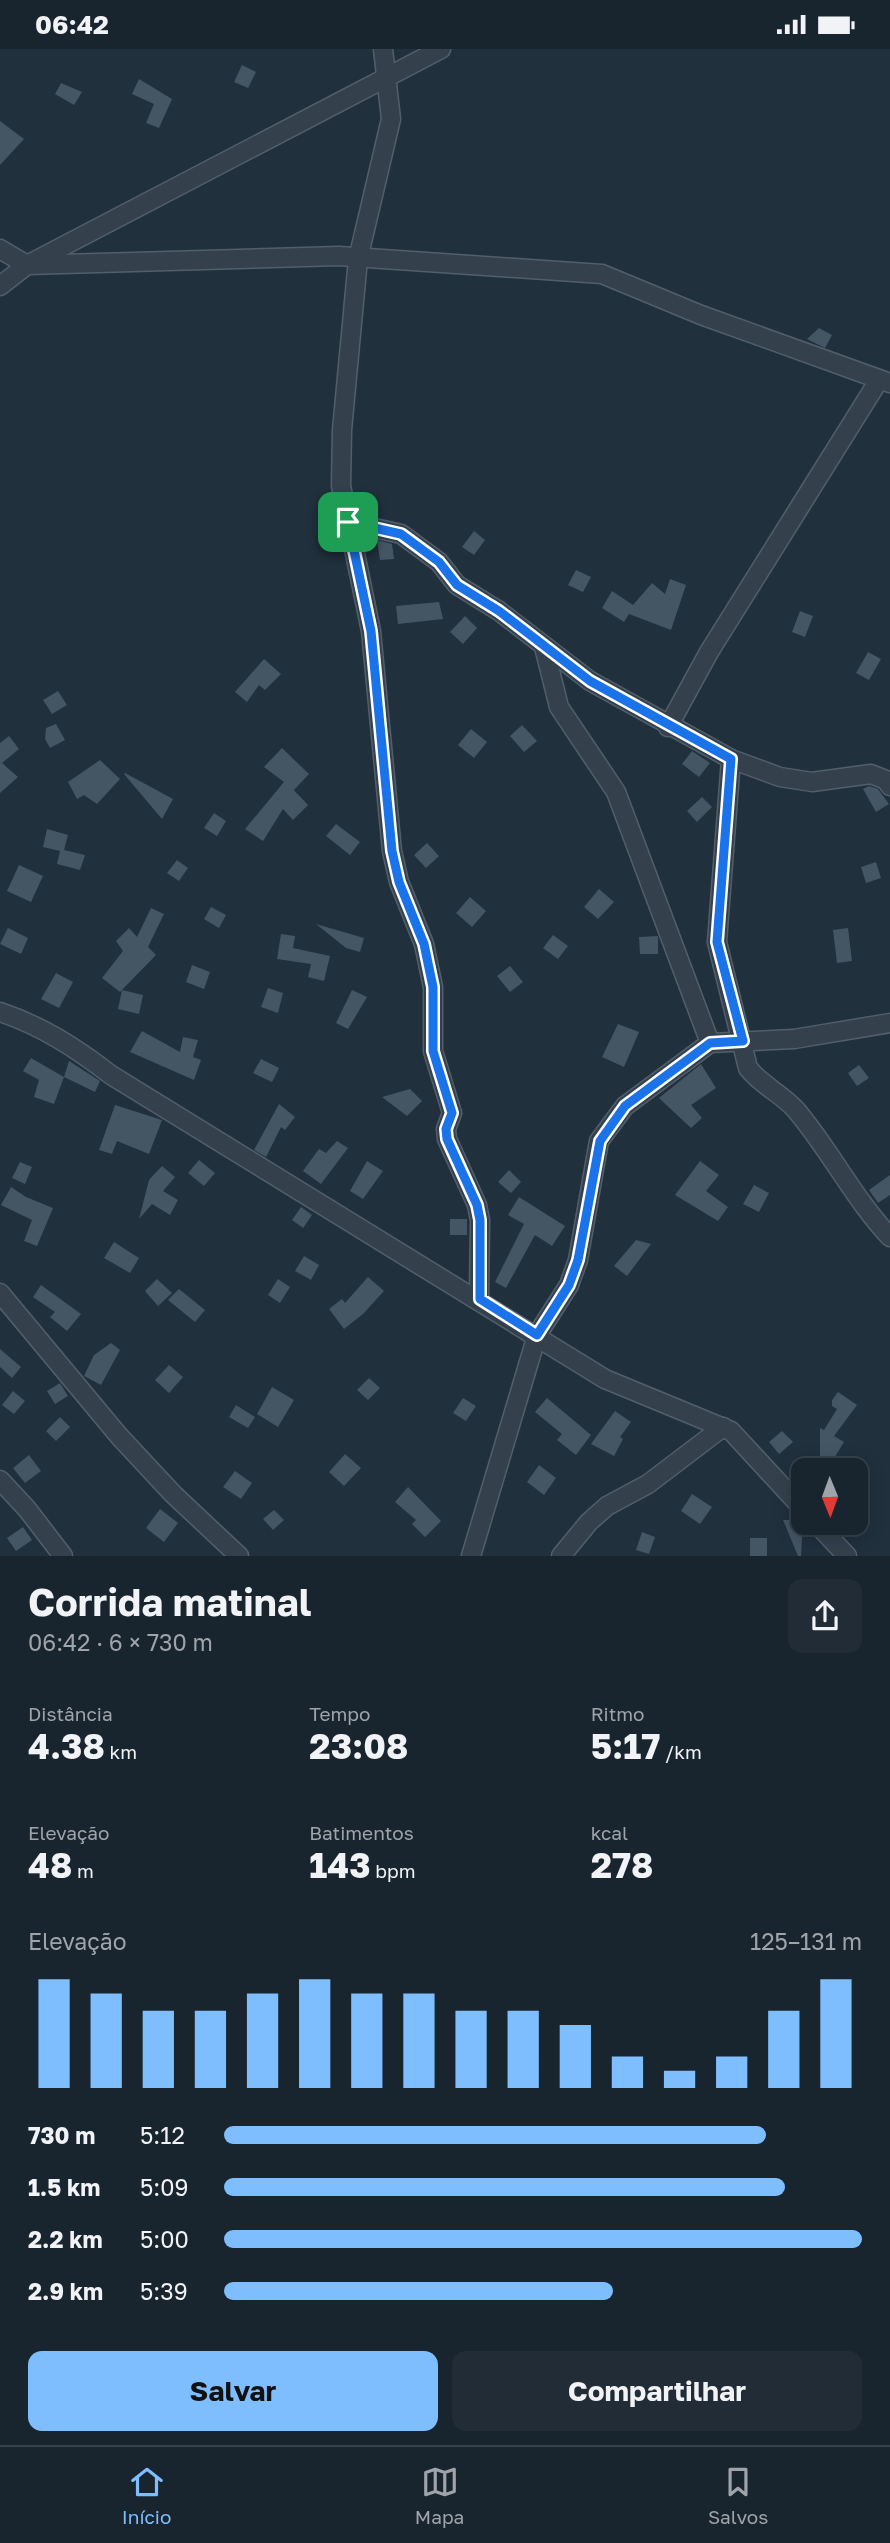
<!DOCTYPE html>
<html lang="pt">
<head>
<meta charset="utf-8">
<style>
  body { margin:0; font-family:"Golos Text",sans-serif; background:#212c36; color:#f1f3f6; height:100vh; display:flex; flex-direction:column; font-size:26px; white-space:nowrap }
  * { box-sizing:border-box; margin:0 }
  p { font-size:23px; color:#9fa4aa }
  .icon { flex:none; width:38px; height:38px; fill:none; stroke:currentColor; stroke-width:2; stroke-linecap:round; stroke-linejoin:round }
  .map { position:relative; height:1507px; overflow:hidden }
  .details { display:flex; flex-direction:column; background:#18242e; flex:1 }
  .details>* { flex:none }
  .needle { width:46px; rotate:179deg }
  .controls { position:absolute; left:791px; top:1409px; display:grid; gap:14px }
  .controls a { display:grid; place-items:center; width:77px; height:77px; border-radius:14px; background:#18242e; box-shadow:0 4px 18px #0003,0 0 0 2px #36414a; font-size:35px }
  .pin { position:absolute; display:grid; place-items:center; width:60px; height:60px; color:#fff; margin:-30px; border-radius:14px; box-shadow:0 4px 10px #0006 }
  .round { display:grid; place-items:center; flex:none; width:74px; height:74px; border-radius:14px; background:#212c36 }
  .headline { display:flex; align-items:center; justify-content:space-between; height:119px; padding:0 28px }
  h1 { font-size:38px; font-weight:700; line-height:52px }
  .metrics { display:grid; grid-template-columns:repeat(3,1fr); gap:10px; height:119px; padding:7px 28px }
  .metrics div { display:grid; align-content:center }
  .metrics b { font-size:35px; font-weight:700 }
  .metrics small { font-size:19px; font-weight:400 }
  .metrics p { font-size:19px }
  .chart { height:196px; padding:14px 28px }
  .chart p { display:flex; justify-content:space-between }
  .chart svg { width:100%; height:126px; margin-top:7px; stroke:#7ebeff; stroke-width:6 }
  .primary-button { display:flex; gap:14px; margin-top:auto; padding:14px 28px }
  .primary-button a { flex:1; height:80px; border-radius:14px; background:#7ebeff; color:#111; font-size:28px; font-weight:700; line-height:80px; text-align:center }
  .primary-button a+a { background:#212c36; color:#f1f3f6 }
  ul { padding:0 28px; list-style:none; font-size:23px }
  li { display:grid; grid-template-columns:112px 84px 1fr; align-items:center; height:52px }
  li i { height:18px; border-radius:9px; background:#7ebeff }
  .status { display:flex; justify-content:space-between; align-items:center; height:49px; padding:0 35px; background:#18242e; direction:ltr }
  .status svg { height:19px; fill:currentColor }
  .tabs { display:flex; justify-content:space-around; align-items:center; height:98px; border-top:2px solid #36414a; background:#18242e; font-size:19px; color:#9fa4aa }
  .tabs a { display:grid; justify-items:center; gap:4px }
  .tabs .selected { color:#7ebeff }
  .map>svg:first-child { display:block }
</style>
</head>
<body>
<div class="status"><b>06:42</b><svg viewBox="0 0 49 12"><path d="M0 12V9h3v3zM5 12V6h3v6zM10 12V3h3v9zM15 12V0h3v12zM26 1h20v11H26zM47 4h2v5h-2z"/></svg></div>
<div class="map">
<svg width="890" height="1507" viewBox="0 0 890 1507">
  <rect width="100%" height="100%" fill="#20303d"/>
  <g fill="#445564">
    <path d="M242 16 256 23 248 39 234 33Z"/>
    <path d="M139 30 172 50 159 79 146 74 154 55 132 45Z"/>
    <path d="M61 34 82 43 74 56 55 45Z"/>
    <path d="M0 72 24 90 0 116Z"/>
    <path d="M819 279 832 286 825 299 807 290Z"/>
    <path d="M474 482 485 491 474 506 462 498Z"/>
    <path d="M377 491 392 495 394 510 380 511Z"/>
    <path d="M576 521 591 528 583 543 568 536Z"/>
    <path d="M670 530 686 536 671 581 629 565 624 573 602 559 612 542 633 556 652 534 665 545Z"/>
    <path d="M439 553 443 570 398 575 396 557Z"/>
    <path d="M800 562 813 567 805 588 792 583Z"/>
    <path d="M465 567 477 579 463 595 450 583Z"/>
    <path d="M868 603 881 610 869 631 856 624Z"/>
    <path d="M264 610 281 625 265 641 259 636 247 653 235 643Z"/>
    <path d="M58 642 67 656 52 665 43 651Z"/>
    <path d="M56 675 65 691 50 699 45 690 46 679Z"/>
    <path d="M522 676 537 692 524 703 510 687Z"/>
    <path d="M471 680 487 693 474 709 458 696Z"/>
    <path d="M9 687 19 700 2 714 18 728 0 744V694Z"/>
    <path d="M282 699 309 725 294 741 291 738 308 756 293 771 283 760 263 792 245 780 284 733 264 718Z"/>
    <path d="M692 702 710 714 699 728 682 715Z"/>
    <path d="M100 711 120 730 97 755 84 746 77 750 68 733Z"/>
    <path d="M125 724 173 750 162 770 124 725Z"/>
    <path d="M869 737 878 740 889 755 876 763 863 740Z"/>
    <path d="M702 748 712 758 697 773 687 762Z"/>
    <path d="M214 764 226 772 217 787 204 779Z"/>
    <path d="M336 775 360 793 350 806 326 787Z"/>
    <path d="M47 780 68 786 64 801 85 806 80 821 57 815 60 802 43 798Z"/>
    <path d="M427 794 439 807 426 819 414 806Z"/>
    <path d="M177 811 188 819 179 832 167 824Z"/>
    <path d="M876 813 881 829 866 834 861 818Z"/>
    <path d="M19 816 43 827 31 853 7 842Z"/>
    <path d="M599 840 614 853 598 870 584 858Z"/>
    <path d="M470 848 486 862 472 878 456 864Z"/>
    <path d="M211 858 226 866 219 879 204 870Z"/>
    <path d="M151 859 164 865 148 898 156 906 120 943 102 929 123 902 116 892 129 879 137 888Z"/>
    <path d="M316 875 364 889 360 903 346 899Z"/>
    <path d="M8 879 28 889 21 905 0 895Z"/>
    <path d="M848 879 852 912 837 914 833 881Z"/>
    <path d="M281 885 295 887 293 899 330 907 324 932 308 928 311 915 277 910Z"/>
    <path d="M553 886 568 897 558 910 543 899Z"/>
    <path d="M658 887V905H640L639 888Z"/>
    <path d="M192 916 210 923 204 940 186 933Z"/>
    <path d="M510 917 523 933 510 943 497 927Z"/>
    <path d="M56 924 73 933 59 959 41 950Z"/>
    <path d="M268 939 283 944 278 964 261 958Z"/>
    <path d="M122 941 143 946 139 965 118 960Z"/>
    <path d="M352 941 367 948 348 980 336 974Z"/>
    <path d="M618 975 639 983 624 1018 602 1008Z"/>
    <path d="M142 982 180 1003 183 988 198 991 193 1008 201 1011 194 1031 130 1003Z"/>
    <path d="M31 1009 64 1028 69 1012 100 1032 95 1043 64 1028 54 1055 34 1048 39 1031 23 1022Z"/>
    <path d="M261 1010 279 1019 272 1033 253 1024Z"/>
    <path d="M701 1015 716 1039 691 1056 702 1069 691 1079 659 1049Z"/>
    <path d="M859 1016 869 1029 857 1037 848 1024Z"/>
    <path d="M410 1040 422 1052 407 1067 382 1048Z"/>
    <path d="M279 1055 295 1068 285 1081 281 1078 266 1108 254 1101Z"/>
    <path d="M115 1056 162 1071 149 1105 117 1092 112 1105 99 1101Z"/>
    <path d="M337 1092 348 1099 321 1135 303 1122 319 1100 326 1104Z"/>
    <path d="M199 1111 215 1124 204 1137 188 1124Z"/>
    <path d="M367 1112 383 1122 363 1150 350 1142Z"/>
    <path d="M700 1112 719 1126 706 1142 728 1158 718 1172 675 1146Z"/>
    <path d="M20 1113 32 1118 25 1135 12 1129Z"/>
    <path d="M162 1117 175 1128 163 1142 178 1151 170 1166 152 1155 139 1170 149 1131Z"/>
    <path d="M509 1121 521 1133 511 1144 498 1133Z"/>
    <path d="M890 1126V1146L878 1154 869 1141Z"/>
    <path d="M754 1136 769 1144 759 1163 743 1155Z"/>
    <path d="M11 1138 26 1148 53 1159 37 1197 24 1192 32 1171 1 1156Z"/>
    <path d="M519 1148 565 1177 552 1197 535 1186 506 1239 495 1233 524 1175 508 1166Z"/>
    <path d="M301 1158 312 1166 303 1179 292 1171Z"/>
    <rect x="450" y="1170" width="17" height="16"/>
    <path d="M636 1191 651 1195 627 1227 614 1217Z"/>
    <path d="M114 1193 139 1209 130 1224 104 1209Z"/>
    <path d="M304 1207 319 1216 311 1231 295 1222Z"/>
    <path d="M368 1228 384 1242 363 1265 344 1280 329 1260 342 1250 345 1254Z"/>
    <path d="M157 1230 172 1244 158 1257 145 1242Z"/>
    <path d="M278 1230 290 1238 280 1254 268 1246Z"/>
    <path d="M41 1236 81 1265 67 1282 50 1268 55 1263 33 1248Z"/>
    <path d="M179 1240 205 1261 195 1273 168 1251Z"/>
    <path d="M111 1294 120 1301 101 1336 84 1327 94 1306Z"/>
    <path d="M0 1300 21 1318 12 1329 0 1318Z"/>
    <path d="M169 1316 183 1328 169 1344 155 1331Z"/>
    <path d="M369 1329 380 1339 368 1351 357 1341Z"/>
    <path d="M60 1334 68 1347 55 1355 47 1342Z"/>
    <path d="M272 1338 294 1351 278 1378 257 1365Z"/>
    <path d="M13 1342 25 1352 14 1365 2 1356Z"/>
    <path d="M838 1343 857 1356 834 1387 844 1393 827 1421H820V1379L824 1381 837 1360 832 1357V1351Z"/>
    <path d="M463 1349 476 1357 466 1372 453 1364Z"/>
    <path d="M547 1349 591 1386 576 1406 557 1391 562 1385 535 1363Z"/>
    <path d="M236 1356 255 1368 248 1379 229 1368Z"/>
    <path d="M615 1362 631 1373 620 1388 623 1390 614 1407 591 1395Z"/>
    <path d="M60 1368 70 1378 56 1392 46 1382Z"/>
    <path d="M782 1382 793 1393 779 1405 769 1393Z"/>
    <path d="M345 1405 361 1419 344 1437 329 1423Z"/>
    <path d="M29 1406 41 1422 25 1434 13 1419Z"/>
    <path d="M539 1416 556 1429 544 1446 527 1433Z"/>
    <path d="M235 1422 252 1434 241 1450 223 1438Z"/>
    <path d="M408 1438 441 1472 425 1488 412 1475 416 1471 395 1453Z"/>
    <path d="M692 1445 712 1458 700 1475 681 1462Z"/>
    <path d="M160 1460 178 1474 164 1493 146 1479Z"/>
    <path d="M274 1461 284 1471 273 1481 263 1470Z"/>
    <path d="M783 1471H803L801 1507H798Z"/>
    <path d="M23 1478 32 1491 16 1502 7 1489Z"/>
    <path d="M642 1483 655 1488 649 1505 636 1501Z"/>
    <rect x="750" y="1489" width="17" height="18"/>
  </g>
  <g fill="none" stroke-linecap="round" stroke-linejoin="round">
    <g stroke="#525f6b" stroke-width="21">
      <g id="minor">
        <path d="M383 0 391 70 358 210 342 381 341 437 371 582 392 802 399 833 424 895 433 938V1002L452 1064 446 1080 447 1090 477 1156 480 1171 479 1250"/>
        <path d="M0 200 27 216 339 207 602 225 701 266 890 334"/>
        <path d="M0 237 27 216 441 0"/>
        <path d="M348 473 401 485 439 513 457 536 499 562 590 632 731 710 780 728 812 733 871 725 886 731 890 737"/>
        <path d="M544 598 559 658 616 743 710 994"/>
        <path d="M668 678 709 603 879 331"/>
        <path d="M731 710 717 893 748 1019C761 1036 782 1045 796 1061 830 1101 854 1150 890 1188"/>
        <path d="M0 963C42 977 76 999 111 1026L605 1330 731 1382 803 1460"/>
        <path d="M0 1244 119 1387 173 1445 239 1507"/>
        <path d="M0 1431 27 1460 63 1507"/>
        <path d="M816 1474 847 1507"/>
        <path d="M471 1507 537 1286 569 1236 578 1211 599 1092 625 1057 710 994 794 990 890 974"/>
        <path d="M561 1507 589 1473 607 1457 648 1435 723 1378"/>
      </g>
    </g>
    <use href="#minor" stroke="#34414d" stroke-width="18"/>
  </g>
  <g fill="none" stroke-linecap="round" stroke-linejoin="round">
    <g stroke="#fff" stroke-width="14">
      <path id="route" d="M348 473 401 485 439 513 457 536 499 562 590 632 731 710 717 893 743 992 710 994 625 1057 600 1092 578 1211 569 1236 537 1286 480 1250V1171L477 1156 447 1090 446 1080 452 1064 433 1002V938L424 895 399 833 392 802 371 582Z"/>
    </g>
    <use href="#route" stroke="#1a73e8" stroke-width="9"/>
  </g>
</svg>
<div class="controls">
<a><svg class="needle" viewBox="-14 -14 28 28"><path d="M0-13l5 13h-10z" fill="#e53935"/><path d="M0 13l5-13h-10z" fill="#9fa4aa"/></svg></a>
</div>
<div class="pin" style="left:348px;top:473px;background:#1e9e55"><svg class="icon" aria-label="arrive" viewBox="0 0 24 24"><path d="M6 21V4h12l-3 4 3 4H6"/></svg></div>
</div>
<section class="details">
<div class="headline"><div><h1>Corrida matinal</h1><p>06:42 · 6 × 730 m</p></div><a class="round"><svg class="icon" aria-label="share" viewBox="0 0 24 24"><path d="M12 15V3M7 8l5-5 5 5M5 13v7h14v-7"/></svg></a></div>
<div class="metrics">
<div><p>Distância</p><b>4.38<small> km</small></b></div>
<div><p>Tempo</p><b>23:08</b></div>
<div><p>Ritmo</p><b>5:17<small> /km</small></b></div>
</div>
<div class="metrics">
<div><p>Elevação</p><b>48<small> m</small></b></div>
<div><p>Batimentos</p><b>143<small> bpm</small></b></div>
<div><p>kcal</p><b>278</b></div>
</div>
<div class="chart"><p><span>Elevação</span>125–131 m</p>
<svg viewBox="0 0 160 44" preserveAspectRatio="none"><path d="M5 44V6M15 44V11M25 44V17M35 44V17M45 44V11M55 44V6M65 44V11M75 44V11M85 44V17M95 44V17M105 44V22M115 44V33M125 44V38M135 44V33M145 44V17M155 44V6"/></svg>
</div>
<ul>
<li><b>730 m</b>5:12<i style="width:85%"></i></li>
<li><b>1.5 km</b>5:09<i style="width:88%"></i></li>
<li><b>2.2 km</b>5:00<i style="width:100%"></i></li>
<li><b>2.9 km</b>5:39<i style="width:61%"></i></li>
</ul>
<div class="primary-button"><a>Salvar</a><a>Compartilhar</a></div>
</section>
<nav class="tabs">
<a class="selected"><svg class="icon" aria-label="home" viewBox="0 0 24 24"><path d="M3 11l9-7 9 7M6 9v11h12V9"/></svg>Início</a>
<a><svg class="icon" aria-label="map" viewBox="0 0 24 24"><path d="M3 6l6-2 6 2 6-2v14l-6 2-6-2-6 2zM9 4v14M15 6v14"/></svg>Mapa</a>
<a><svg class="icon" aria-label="saved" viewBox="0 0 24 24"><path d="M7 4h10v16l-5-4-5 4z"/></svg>Salvos</a>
</nav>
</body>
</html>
